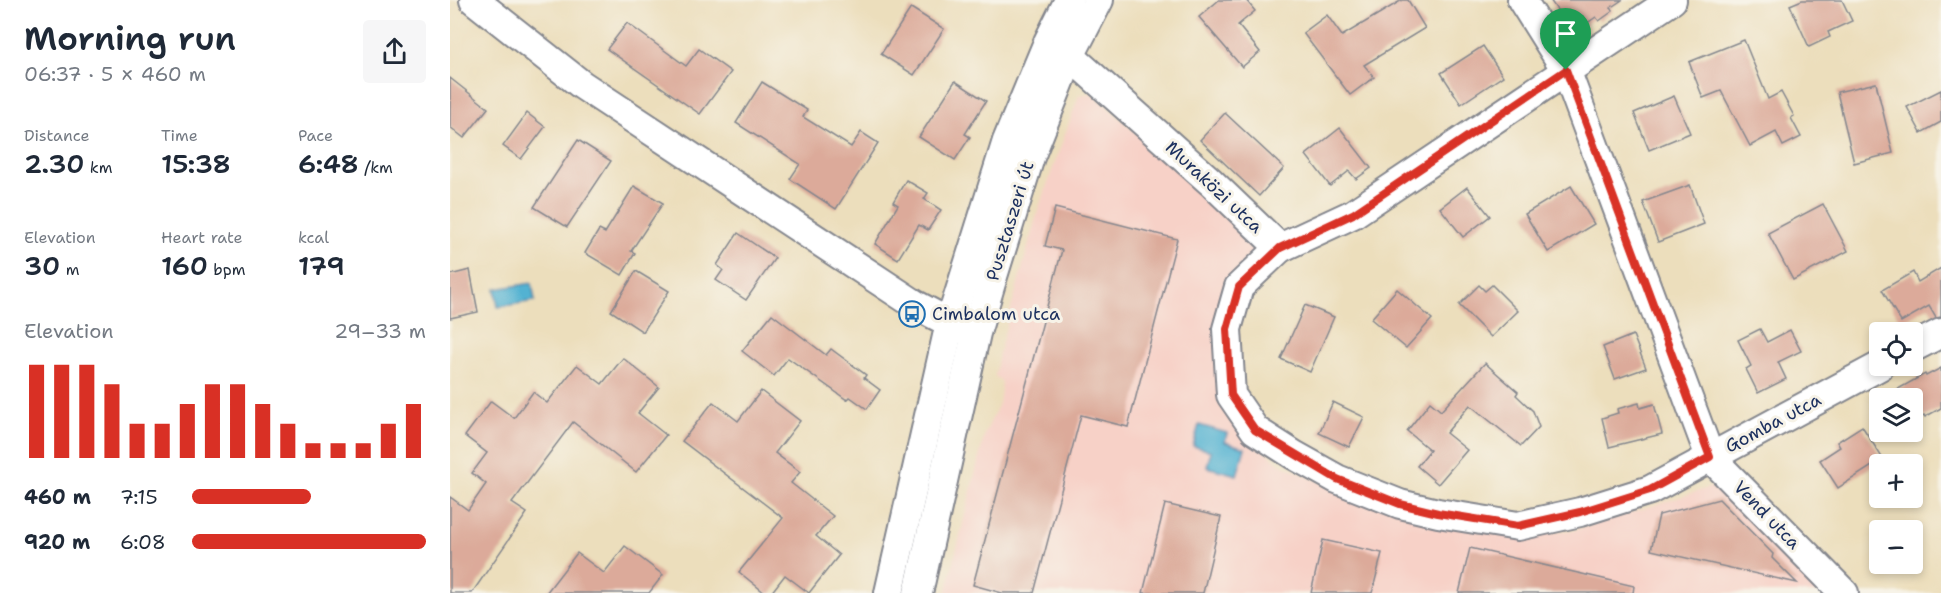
<!DOCTYPE html>
<html lang="en">
<head>
<meta charset="utf-8">
<style>
  body { margin:0; font-family:"Shantell Sans",sans-serif; background:#f6f6f7; color:#1f2937; height:100vh; display:flex; flex-direction:column; font-size:22px; white-space:nowrap }
  * { box-sizing:border-box; margin:0 }
  p { font-size:20px; color:#747a83 }
  .icon { flex:none; width:33px; height:33px; fill:none; stroke:currentColor; stroke-width:2; stroke-linecap:round; stroke-linejoin:round }
  .map { position:relative; flex:1; overflow:hidden }
  .drawer { display:flex; flex-direction:column; background:#fff; width:450px }
  .drawer>* { flex:none }
  .controls { position:absolute; left:1419px; top:322px; display:grid; gap:12px }
  .controls a { display:grid; place-items:center; width:54px; height:54px; border-radius:6px; background:#fff; box-shadow:0 3px 9px #0003; font-size:30px }
  .pin { position:absolute; display:grid; place-items:center; width:51px; height:51px; color:#fff; margin:-62px -26px; border-radius:50% 50% 50% 0; rotate:-45deg; box-shadow:0 0 6px #0007 }
  .pin .icon { rotate:45deg }
  .round { display:grid; place-items:center; flex:none; width:63px; height:63px; border-radius:6px; background:#f6f6f7 }
  .headline { display:flex; align-items:center; justify-content:space-between; height:102px; padding:0 24px }
  h1 { font-size:33px; font-weight:600; line-height:45px }
  .figures { display:grid; grid-template-columns:repeat(3,1fr); gap:9px; height:102px; padding:6px 24px }
  .figures div { display:grid; align-content:center }
  .figures b { font-size:26px; font-weight:600 }
  .figures small { font-size:16px; font-weight:400 }
  .figures p { font-size:16px }
  .chart { height:168px; padding:12px 24px }
  .chart p { display:flex; justify-content:space-between }
  .chart svg { width:100%; height:108px; margin-top:6px; stroke:#d93025; stroke-width:6 }
  ul { padding:0 24px; list-style:none; font-size:20px }
  li { display:grid; grid-template-columns:96px 72px 1fr; align-items:center; height:45px }
  li i { height:15px; border-radius:8px; background:#d93025 }
  main { display:flex; flex:1; min-height:0 }
  .map>svg:first-child { display:block }
</style>
</head>
<body>
<main>
<section class="drawer">
<div class="headline"><div><h1>Morning run</h1><p>06:37 · 5 × 460 m</p></div><a class="round"><svg class="icon" aria-label="share" viewBox="0 0 24 24"><path d="M12 15V3M7 8l5-5 5 5M5 13v7h14v-7"/></svg></a></div>
<div class="figures">
<div><p>Distance</p><b>2.30<small> km</small></b></div>
<div><p>Time</p><b>15:38</b></div>
<div><p>Pace</p><b>6:48<small> /km</small></b></div>
</div>
<div class="figures">
<div><p>Elevation</p><b>30<small> m</small></b></div>
<div><p>Heart rate</p><b>160<small> bpm</small></b></div>
<div><p>kcal</p><b>179</b></div>
</div>
<div class="chart"><p><span>Elevation</span>29–33 m</p>
<svg viewBox="0 0 160 44" preserveAspectRatio="none"><path d="M5 44V6M15 44V6M25 44V6M35 44V14M45 44V30M55 44V30M65 44V22M75 44V14M85 44V14M95 44V22M105 44V30M115 44V38M125 44V38M135 44V38M145 44V30M155 44V22"/></svg>
</div>
<ul>
<li><b>460 m</b>7:15<i style="width:51%"></i></li>
<li><b>920 m</b>6:08<i style="width:100%"></i></li>
</ul>
</section>
<div class="map">
<svg width="1491" height="593" viewBox="0 0 1491 593">
  <rect width="100%" height="100%" fill="#f7f3e8"/>
  <filter id="ink" filterUnits="userSpaceOnUse"><feTurbulence type="fractalNoise" baseFrequency=".0167" numOctaves="2"/><feDisplacementMap in="SourceGraphic" scale="12" xChannelSelector="R" yChannelSelector="G"/><feConvolveMatrix kernelMatrix="1 2 1 2 8 2 1 2 1" color-interpolation-filters="sRGB"/></filter>
  <filter id="wash" filterUnits="userSpaceOnUse"><feTurbulence type="fractalNoise" baseFrequency=".008" numOctaves="4" result="noise"/><feDisplacementMap in="SourceGraphic" scale="24" xChannelSelector="R" yChannelSelector="G"/><feGaussianBlur stdDeviation="1.35" result="paint"/><feColorMatrix in="noise" values="0 0 0 0 0 0 0 0 0 0 0 0 0 0 0 0 0 1.4 0 .05"/><feComposite in="paint" operator="in"/></filter>
  <g filter="url(#wash)">
    <rect width="100%" height="100%" fill="#ecdebc"/>
    <path fill="#f7d1c7" d="M642 93 817 250 785 281 795 433 829 463 877 485 1076 534 1122 531 1274 483 1377 593H496L535 433 549 404 552 382 545 376 549 353 588 210 629 95Z"/>
    <g fill="#53b2d2" stroke="#377098" stroke-width="1.5">
      <path d="M82 283 85 301 48 307 45 289Z"/>
      <path d="M749 425 777 433 775 442 795 448 787 475 757 467 761 451 743 446Z"/>
    </g>
    <g id="blocks">
      <g fill="#dcaa9a">
        <path d="M769 0H796L805 11 788 25 810 52 792 67 749 17Z"/>
        <path d="M952 0H958L975 28 914 65 924 77 900 95 853 33 877 15 892 36Z"/>
        <path d="M1100 0H1172L1160 8 1163 11 1149 21 1146 17 1123 33Z"/>
        <path d="M1352 0H1392L1402 21 1378 32 1380 37 1359 47 1340 5Z"/>
        <path d="M461 8 494 29 464 75 431 54Z"/>
        <path d="M177 23 236 66 249 49 281 72 250 114 157 49Z"/>
        <path d="M1294 40 1318 99 1331 92 1344 116 1341 118 1351 137 1333 146 1326 132 1300 146 1271 91 1253 98 1239 62Z"/>
        <path d="M1033 46 1053 76 1011 104 991 73Z"/>
        <path d="M0 78 38 108 14 138 0 127Z"/>
        <path d="M505 81 536 101 515 134 520 137 505 160 469 137Z"/>
        <path d="M312 82 357 110 353 117 401 147 411 132 428 143 386 209 340 179 350 164 286 123Z"/>
        <path d="M1426 83 1443 153 1404 163 1387 92Z"/>
        <path d="M1491 90V122L1471 133 1457 107Z"/>
        <path d="M1224 96 1240 133 1199 150 1184 113Z"/>
        <path d="M77 113 95 127 71 159 53 146Z"/>
        <path d="M775 113 834 168 809 196 750 140Z"/>
        <path d="M890 128 921 168 906 179 899 171 880 186 856 155Z"/>
        <path d="M128 140 161 161 117 227 84 207Z"/>
        <path d="M456 180 478 193 474 199 491 210 478 230 469 225 448 259 425 244 448 205 443 202Z"/>
        <path d="M1240 185 1254 224 1208 242 1193 202Z"/>
        <path d="M184 186 213 203 181 251 185 253 172 275 135 253 149 230 155 233Z"/>
        <path d="M1121 186 1144 224 1098 252 1075 214Z"/>
        <path d="M1017 187 1040 216 1013 237 990 208Z"/>
        <path d="M1373 204 1398 251 1343 280 1318 233Z"/>
        <path d="M605 208 727 239 678 427 631 415 584 593H552L523 585 612 250 595 246Z"/>
        <path d="M288 233 325 258 296 300 266 280 273 270 267 265Z"/>
        <path d="M1491 268V317L1486 318 1479 306 1451 322 1432 290 1463 272 1468 282Z"/>
        <path d="M20 270 28 312 0 318V275Z"/>
        <path d="M186 271 219 291 193 332 161 311Z"/>
        <path d="M1029 285 1035 291 1042 285 1068 311 1041 337 1009 305Z"/>
        <path d="M947 289 982 319 956 348 921 319Z"/>
        <path d="M855 305 884 317 860 372 831 359Z"/>
        <path d="M322 314 376 355 381 349 416 375 414 378 430 390 417 409 400 397 397 400 338 358 324 376 292 351Z"/>
        <path d="M1310 329 1317 342 1340 330 1351 351 1328 362 1336 379 1308 393 1296 369 1301 366 1288 340Z"/>
        <path d="M1183 335 1196 368 1165 379 1153 347Z"/>
        <path d="M173 358 209 387 188 413 216 435 186 472 123 422 62 503 77 513 22 593H0V497L18 510 36 484 22 473 37 453 15 436 41 401 64 418 83 392 97 403 127 365 152 384Z"/>
        <path d="M1035 363 1068 392 1066 395 1083 411 1089 427 1071 446 1020 405 996 433 1017 450 988 484 967 466 980 450 957 431 980 402 991 411Z"/>
        <path d="M1491 368V408L1475 417 1474 415 1462 421V399H1430L1475 374 1476 376Z"/>
        <path d="M311 391 350 421 325 453 350 472 341 483 383 516 366 536 389 555 359 593 335 575 321 593H315L289 572 333 518 232 441 263 402 288 421Z"/>
        <path d="M883 402 914 417 899 447 869 433Z"/>
        <path d="M1189 403 1190 408 1204 404 1212 434 1159 447 1152 418 1168 413 1167 409Z"/>
        <path d="M1412 426 1433 459 1388 488 1370 460 1390 447 1387 442Z"/>
        <path d="M1269 499 1323 554 1322 558 1347 583 1201 550 1209 515Z"/>
        <path d="M715 504 771 517 753 593H693Z"/>
        <path d="M873 540 932 553 922 593H861Z"/>
        <path d="M175 546 213 575 199 593H96L127 553 154 573Z"/>
        <path d="M1020 548 1184 586 1183 593H1009Z"/>
      </g>
    </g>
  </g>
  <g filter="url(#ink)">
    <use href="#blocks" fill-opacity="0" stroke="#84868d" stroke-width="1.5"/>
    <g fill="none" stroke-linecap="round" stroke-linejoin="round">
      <g stroke="#84868d" stroke-width="32">
        <g id="minor">
          <path d="M24 0 132 85 466 305 500 323 518 330"/>
          <path d="M1072 0 1116 70 1260 457 1394 593"/>
          <path d="M620 56 761 182 830 248 903 214 1222 0"/>
          <path d="M830 248 789 287 777 329 781 395 805 430 844 455 887 479 950 504 988 513 1068 526 1130 512 1200 490 1430 366"/>
          <path d="M1462 348 1491 333"/>
          <path d="M439 593 500 323 557 141 598 42 619 0"/>
          <path d="M468 593 526 333 544 273 580 157 620 56 649 0"/>
        </g>
      </g>
      <use href="#minor" stroke="#fff" stroke-width="28"/>
    </g>
  </g>
  <g fill="none" stroke-linecap="round" stroke-linejoin="round" filter="url(#ink)">
    <g stroke="#fff" stroke-width="12">
      <path id="route" d="M1116 70 1260 457 1200 490 1130 512 1068 526 988 513 950 504 887 479 805 430 781 395 777 329 789 287 830 248 903 214Z"/>
    </g>
    <use href="#route" stroke="#d93025" stroke-width="8"/>
  </g>
  <defs>
    <g id="bus-ring" transform="scale(1.35)"><circle r="9.5" fill="#f7f3e8" stroke="#1f6fb2" stroke-width="1.5"/><path d="M-5-6H5V4H4V6H2V4H-2V6H-4V4H-5ZM-3.5-4V0h7V-4ZM-3.5 1.2v1.5H-2V1.2ZM2 1.2v1.5H3.5V1.2Z" fill="#1f6fb2"/></g>
  </defs>
  <g fill-rule="evenodd">
    <use href="#bus-ring" x="462" y="314"/>
  </g>
  <g text-anchor="middle" dominant-baseline="central" stroke-width="6" stroke-linejoin="round" paint-order="stroke">
    <g font-size="18" fill="#1b2f5e" stroke="#f7f3e8">
      <text transform="translate(764 187) rotate(43)">Muraközi utca</text>
      <text transform="translate(560 221) rotate(-73)">Pusztaszeri út</text>
      <text transform="translate(1323 423) rotate(-28)">Gomba utca</text>
      <text transform="translate(1317 515) rotate(46)">Vend utca</text>
    </g>
    <g font-size="18" fill="#1b2f5e" stroke="#f7f3e8" text-anchor="start">
      <text x="482" y="314">Cimbalom utca</text>
    </g>
  </g>
</svg>
<div class="controls">
<a><svg class="icon" aria-label="locate" viewBox="0 0 24 24"><circle cx="12" cy="12" r="6"/><path d="M12 2v4M12 18v4M2 12h4M18 12h4"/></svg></a>
<a><svg class="icon" aria-label="layers" viewBox="0 0 24 24"><path d="M12 4l9 5-9 5-9-5zM3 14l9 5 9-5"/></svg></a>
<a>+</a>
<a>−</a>
</div>
<div class="pin" style="left:1116px;top:70px;background:#1e9e55"><svg class="icon" aria-label="arrive" viewBox="0 0 24 24"><path d="M6 21V4h12l-3 4 3 4H6"/></svg></div>
</div>
</main>
</body>
</html>
